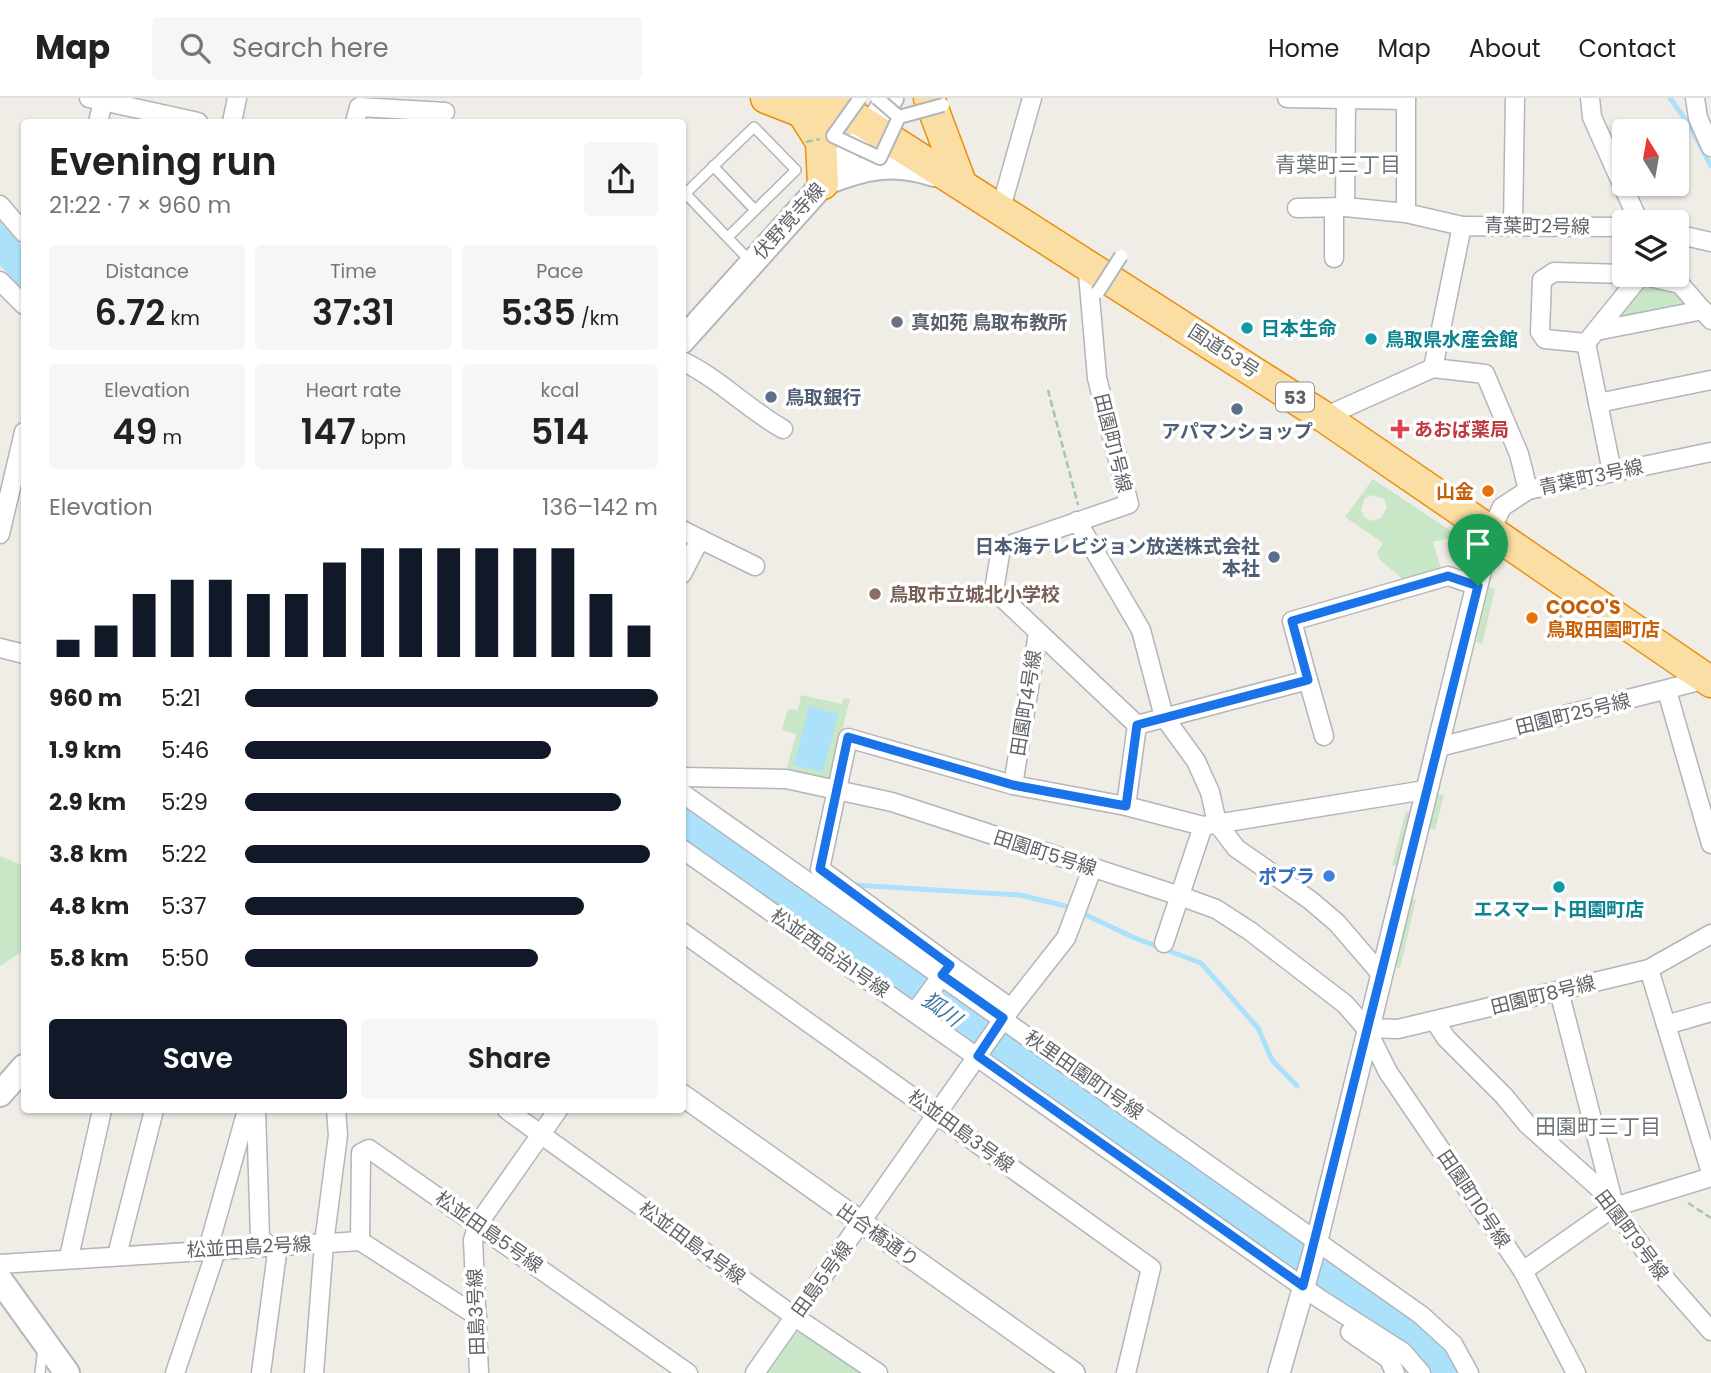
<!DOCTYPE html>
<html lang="en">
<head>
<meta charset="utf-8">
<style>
  body { margin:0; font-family:Poppins,"Noto Sans JP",sans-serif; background:#f6f6f6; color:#222; height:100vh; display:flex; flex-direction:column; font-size:26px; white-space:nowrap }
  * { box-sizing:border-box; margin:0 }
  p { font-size:23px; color:#767676 }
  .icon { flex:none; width:38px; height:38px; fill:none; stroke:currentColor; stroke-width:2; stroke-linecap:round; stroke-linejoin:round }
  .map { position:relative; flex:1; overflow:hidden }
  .sheet { position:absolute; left:21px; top:21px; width:665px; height:994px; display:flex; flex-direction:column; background:#fff; border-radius:7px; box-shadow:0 2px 5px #0004 }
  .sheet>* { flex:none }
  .needle { width:46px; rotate:349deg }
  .buttons { position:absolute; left:1612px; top:21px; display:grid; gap:14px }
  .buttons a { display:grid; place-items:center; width:77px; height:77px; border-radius:7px; background:#fff; box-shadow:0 2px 5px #0004; font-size:35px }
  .pin { position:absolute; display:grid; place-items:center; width:60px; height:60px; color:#fff; margin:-72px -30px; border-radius:50% 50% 50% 0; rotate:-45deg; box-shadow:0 0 7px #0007 }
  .pin .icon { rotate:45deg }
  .round { display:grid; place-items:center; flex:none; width:74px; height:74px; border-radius:7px; background:#f6f6f6 }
  .summary { display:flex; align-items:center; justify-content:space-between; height:119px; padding:0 28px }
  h1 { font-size:38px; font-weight:600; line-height:52px }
  .figures { display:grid; grid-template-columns:repeat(3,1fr); gap:10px; height:119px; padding:7px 28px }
  .figures div { display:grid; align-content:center; border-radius:7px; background:#f6f6f6; text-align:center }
  .figures b { font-size:35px; font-weight:600 }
  .figures small { font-size:19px; font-weight:400 }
  .figures p { font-size:19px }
  .chart { height:196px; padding:14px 28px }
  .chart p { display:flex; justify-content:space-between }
  .chart svg { width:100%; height:126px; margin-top:7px; stroke:#111827; stroke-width:6 }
  .primary-button { display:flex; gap:14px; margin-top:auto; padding:14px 28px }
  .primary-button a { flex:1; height:80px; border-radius:7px; background:#111827; color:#fff; font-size:28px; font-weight:600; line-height:80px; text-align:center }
  .primary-button a+a { background:#f6f6f6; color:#222 }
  ul { padding:0 28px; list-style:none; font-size:23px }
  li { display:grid; grid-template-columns:112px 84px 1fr; align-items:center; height:52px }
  li i { height:18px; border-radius:9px; background:#111827 }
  header { display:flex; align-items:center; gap:42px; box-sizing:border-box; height:98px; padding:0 35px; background:#fff; border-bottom:2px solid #e0e0e0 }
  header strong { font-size:33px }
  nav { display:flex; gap:38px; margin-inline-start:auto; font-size:24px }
  .search { width:490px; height:63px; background:#f6f6f6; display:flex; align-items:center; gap:18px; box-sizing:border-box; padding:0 24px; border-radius:7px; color:#767676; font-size:26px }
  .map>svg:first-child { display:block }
</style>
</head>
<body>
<header>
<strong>Map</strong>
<div class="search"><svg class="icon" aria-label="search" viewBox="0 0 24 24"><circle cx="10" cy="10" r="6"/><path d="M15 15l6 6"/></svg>Search here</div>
<nav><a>Home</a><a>Map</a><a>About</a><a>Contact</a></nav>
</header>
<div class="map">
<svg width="1711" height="1275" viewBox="0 0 1711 1275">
  <rect width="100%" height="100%" fill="#f0ede7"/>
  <g fill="#c9e6c6" fill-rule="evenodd">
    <path d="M1649 186 1677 192 1689 207 1613 223 1640 189Z"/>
    <path d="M1373 381 1451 433 1454 439 1433 444 1441 471 1404 482 1380 462 1377 455 1383 445 1345 419ZM1373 397 1384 401 1387 409 1381 420 1373 423 1365 420 1361 412 1365 400Z"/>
    <path d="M1489 489 1495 491 1482 546 1476 544Z"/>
    <path d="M801 597 842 606 844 600 850 601 829 684 786 673 796 636 782 632 788 611 798 612Z"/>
    <path d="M1438 696 1444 697 1435 732 1429 730Z"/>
    <path d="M1406 713 1412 715 1397 768 1392 767Z"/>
    <path d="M0 758 24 768V852L0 868Z"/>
    <path d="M1410 800 1416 802 1400 870 1393 869Z"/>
    <path d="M800 1230 863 1275H768Z"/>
  </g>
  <g fill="#ace1fb">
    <path d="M0 124 24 150V193L0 167Z"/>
    <path d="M809 608 838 616 823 674 794 667Z"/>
    <path d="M683 706 1406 1216 1450 1253 1462 1275H1429L1380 1232 683 742Z"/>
  </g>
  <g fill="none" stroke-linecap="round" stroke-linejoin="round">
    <g stroke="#ace1fb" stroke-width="5">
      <path d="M1670 0 1690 28 1711 68"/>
      <path d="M853 787 1020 797 1065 808"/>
      <path d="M1086 817 1135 840 1201 865 1258 930 1272 962 1297 988"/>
    </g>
    <g stroke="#b2b5b9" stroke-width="12">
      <g id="service">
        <path d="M713 68 755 112"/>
        <path d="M683 93 751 164"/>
        <path d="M686 95 754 29 796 72 728 139"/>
        <path d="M40 1275 43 1249"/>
      </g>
    </g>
    <g stroke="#b2b5b9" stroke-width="21">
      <g id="minor">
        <path d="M89 0 198 24"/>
        <path d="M1287 0 1346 1"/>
        <path d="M1406 0V115L1462 128"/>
        <path d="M1590 0 1592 19 1639 124"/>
        <path d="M1695 0 1698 20 1711 49"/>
        <path d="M98 24 104 0"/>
        <path d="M232 24 237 0"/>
        <path d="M355 24 359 9 445 14"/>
        <path d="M0 107 24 135"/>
        <path d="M1001 110 1032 0"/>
        <path d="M1297 110 1345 109"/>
        <path d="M1334 110V160"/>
        <path d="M1406 115 1345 109 1346 1 1406 2"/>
        <path d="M1513 127 1515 0"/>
        <path d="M1676 136 1711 144"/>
        <path d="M1087 164 1097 280 1129 406 1001 450 994 492 1137 627 1126 708"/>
        <path d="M1641 177 1680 186 1711 222"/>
        <path d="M0 183 24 207"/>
        <path d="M1596 233 1703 212"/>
        <path d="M1586 245 1545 241 1540 234 1542 182 1554 174 1624 176"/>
        <path d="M682 263C720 281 747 311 783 331"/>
        <path d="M1433 270 1485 276 1519 356 1528 392"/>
        <path d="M1598 305 1711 282"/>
        <path d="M1324 319 1433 270 1462 128 1624 129"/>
        <path d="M1612 374 1586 245 1641 177"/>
        <path d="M1077 423 1141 532 1164 619 1196 663 1210 694 1217 725 1236 750 1310 802 1337 825 1380 875"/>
        <path d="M682 432 700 441 682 476"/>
        <path d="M1490 434 1502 409 1528 392 1711 354"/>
        <path d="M0 436 24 334"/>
        <path d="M700 441 755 468"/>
        <path d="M1038 535 1013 687 1126 708 1203 728 1425 692"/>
        <path d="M0 550 24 556"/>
        <path d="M1308 582 1324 638"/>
        <path d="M1667 593 1711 746"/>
        <path d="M1137 627 1308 582 1292 523 1448 478 1478 488"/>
        <path d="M1439 649 1707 581"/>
        <path d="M682 679 786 681 892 704 1180 798 1216 811 1250 833 1345 906 1366 930 1388 974 1523 1173 1576 1275"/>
        <path d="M682 695 1421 1217 1453 1246 1469 1275"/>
        <path d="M682 751 1320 1201 1403 1254 1421 1275"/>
        <path d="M682 834 1151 1170 1126 1275"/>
        <path d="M1164 845 1203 728"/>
        <path d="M950 867 1011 910"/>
        <path d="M1649 871 1711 1075"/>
        <path d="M1559 893 1613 1103"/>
        <path d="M915 914 950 867 820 771 848 640 1013 687"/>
        <path d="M1435 923 1446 940 1504 998 1527 1026 1600 1091 1667 1183 1711 1233"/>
        <path d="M1666 927 1711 914"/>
        <path d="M1366 930 1398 931 1649 871 1711 836"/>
        <path d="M256 1012 260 1140 277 1155 261 1275"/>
        <path d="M507 1012 795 1219 878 1275"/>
        <path d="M360 1143 361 1055 369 1051 688 1275"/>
        <path d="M208 1151 247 1012"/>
        <path d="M117 1157 154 1012"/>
        <path d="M69 1159 102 1012"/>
        <path d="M0 1166 360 1143 477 1218"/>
        <path d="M1523 1173 1614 1109 1711 1079"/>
        <path d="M1350 1234 1389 1261 1395 1275"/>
        <path d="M175 1275 217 1150"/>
        <path d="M314 1275 324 1145 338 1037 336 1012"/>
        <path d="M479 1275 473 1142 478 1126 558 1012"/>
        <path d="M755 1275 1011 910 1066 840 1092 771"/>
      </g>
    </g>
    <g stroke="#b2b5b9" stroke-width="24">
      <g id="tertiary">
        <path d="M682 997 1074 1275"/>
        <path d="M1279 1275 1316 1146 1490 434"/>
      </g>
    </g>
    <g stroke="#b4b7bb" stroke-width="28">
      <g id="secondary">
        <path d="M824 85C863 69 893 62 934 76"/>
        <path d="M682 243 823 86 891 0"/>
        <path d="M0 996 24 969"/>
        <path d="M0 1182 67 1275"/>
      </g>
    </g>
    <g stroke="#ec8e0b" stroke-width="33">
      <g id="trunk">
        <path d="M766 0 802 14 845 23"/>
        <path d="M821 0 838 8 1324 319 1711 584"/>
        <path d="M929 0 961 85"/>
        <path d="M802 14 821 44 823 86"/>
      </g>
    </g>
    <g stroke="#a0c9a7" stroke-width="2.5" stroke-dasharray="7 3.5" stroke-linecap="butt">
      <path d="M1048 292 1078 407"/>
      <path d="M1554 528 1566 511"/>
      <path d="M1688 1105 1711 1120"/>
    </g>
    <use href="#service" stroke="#fff" stroke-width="9"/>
    <use href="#minor" stroke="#fff" stroke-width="18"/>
    <use href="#tertiary" stroke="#fff" stroke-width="21"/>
    <use href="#secondary" stroke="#fff" stroke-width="24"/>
    <use href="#trunk" stroke="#fadea4" stroke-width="30"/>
    <g stroke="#b2b5b9" stroke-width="16" stroke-linecap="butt">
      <g id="pedestrian-bridge">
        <path d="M860 0 833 38 880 60 899 19 877 0"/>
        <path d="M899 19 943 7"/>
        <path d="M1098 194 1121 158"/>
      </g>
    </g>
    <path stroke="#a0c9a7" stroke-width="2.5" stroke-dasharray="7 3.5" stroke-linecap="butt" d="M806 44 820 41"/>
    <use href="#pedestrian-bridge" stroke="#fff" stroke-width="12"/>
  </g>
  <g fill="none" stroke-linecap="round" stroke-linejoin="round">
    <g stroke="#fff" stroke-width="14">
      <path id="route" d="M1448 478 1478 488 1303 1188 978 958 1003 920 942 877 950 867 820 771 848 639 1013 687 1126 708 1137 627 1308 582 1292 523Z"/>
    </g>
    <use href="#route" stroke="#1a73e8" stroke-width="9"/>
  </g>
  <circle fill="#6b7280" stroke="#fff" stroke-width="2.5" cx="897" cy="224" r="7"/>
  <g fill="#0f9aa8" stroke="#fff" stroke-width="2.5">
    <circle cx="1247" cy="230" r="7"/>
    <circle cx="1371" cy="241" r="7"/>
    <circle cx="1559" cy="789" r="7"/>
  </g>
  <g fill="#5c6f8a" stroke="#fff" stroke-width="2.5">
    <circle cx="771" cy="299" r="7"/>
    <circle cx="1237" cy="311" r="7"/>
    <circle cx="1274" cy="459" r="7"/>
  </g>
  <path fill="#e0444e" stroke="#fff" stroke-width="2.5" d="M1396.5 320.5h7v7h7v7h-7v7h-7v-7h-7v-7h7z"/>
  <g fill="#e8710a" stroke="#fff" stroke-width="2.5">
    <circle cx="1488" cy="393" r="7"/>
    <circle cx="1532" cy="520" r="7"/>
  </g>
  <circle fill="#8d6e63" stroke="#fff" stroke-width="2.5" cx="875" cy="496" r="7"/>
  <circle fill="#3f7fe0" stroke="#fff" stroke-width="2.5" cx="1329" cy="778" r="7"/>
  <g text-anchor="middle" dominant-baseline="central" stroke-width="7" stroke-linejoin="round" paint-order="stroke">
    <rect fill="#fff" stroke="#8f9295" stroke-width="2" x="1276" y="284.5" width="38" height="29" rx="5"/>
    <g font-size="18" font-weight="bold" fill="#5f6367">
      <text x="1295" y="299">53</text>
    </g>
    <g font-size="19" fill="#5f6367" stroke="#fff">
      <text transform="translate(789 123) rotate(-48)">伏野覚寺線</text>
      <text transform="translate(1537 128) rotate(1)">青葉町2号線</text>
      <text transform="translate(1224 253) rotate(33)">国道53号</text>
      <text transform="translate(1113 345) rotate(76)">田園町1号線</text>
      <text transform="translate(1591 379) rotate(-12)">青葉町3号線</text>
      <text transform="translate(1026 605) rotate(-81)">田園町4号線</text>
      <text transform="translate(1573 616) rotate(-14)">田園町25号線</text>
      <text transform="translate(1045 755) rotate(18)">田園町5号線</text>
      <text transform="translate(830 855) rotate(35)">松並西品治1号線</text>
      <text transform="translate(1543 897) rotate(-14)">田園町8号線</text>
      <text transform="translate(1084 977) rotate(35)">秋里田園町1号線</text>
      <text transform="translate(961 1033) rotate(36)">松並田島3号線</text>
      <text transform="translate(1474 1101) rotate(56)">田園町10号線</text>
      <text transform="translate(489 1134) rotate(35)">松並田島5号線</text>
      <text transform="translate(878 1137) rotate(35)">出合橋通り</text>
      <text transform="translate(1632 1137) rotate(53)">田園町9号線</text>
      <text transform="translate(692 1145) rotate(36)">松並田島4号線</text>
      <text transform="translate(249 1149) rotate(-3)">松並田島2号線</text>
      <text transform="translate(822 1181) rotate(-54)">田島5号線</text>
      <text transform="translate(476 1214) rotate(-92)">田島3号線</text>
    </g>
    <g font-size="19" font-weight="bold" fill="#5b616d" stroke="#fff" text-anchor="start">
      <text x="911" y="224">真如苑 鳥取布教所</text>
    </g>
    <g font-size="19" font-weight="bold" fill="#0d838f" stroke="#fff" text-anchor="start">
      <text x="1261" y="230">日本生命</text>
      <text x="1385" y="241">鳥取県水産会館</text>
      <text x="1559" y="811" text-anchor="middle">エスマート田園町店</text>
    </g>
    <g font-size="19" font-weight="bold" fill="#4e5e75" stroke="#fff" text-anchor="start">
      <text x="785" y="299">鳥取銀行</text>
      <text x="1237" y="333" text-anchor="middle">アパマンショップ</text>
      <text x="1260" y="448" text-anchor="end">日本海テレビジョン放送株式会社<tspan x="1260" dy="22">本社</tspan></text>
    </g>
    <g font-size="19" font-weight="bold" fill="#be3a42" stroke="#fff" text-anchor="start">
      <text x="1414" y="331">あおば薬局</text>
    </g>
    <g font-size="19" font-weight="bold" fill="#c56008" stroke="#fff" text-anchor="end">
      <text x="1474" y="393">山金</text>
      <text x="1546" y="509" text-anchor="start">COCO'S<tspan x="1546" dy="22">鳥取田園町店</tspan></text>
    </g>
    <g font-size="19" font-weight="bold" fill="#785e54" stroke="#fff" text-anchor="start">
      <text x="889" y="496">鳥取市立城北小学校</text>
    </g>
    <g font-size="19" font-weight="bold" fill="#366cbe" stroke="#fff" text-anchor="end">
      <text x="1315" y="778">ポプラ</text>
    </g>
    <g font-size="21" fill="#707579" stroke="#fff">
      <text x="1338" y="66">青葉町三丁目</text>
      <text x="1598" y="1028">田園町三丁目</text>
    </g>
    <g font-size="21" font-style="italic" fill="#42779c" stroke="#fff">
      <text transform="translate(942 911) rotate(36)">狐川</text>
    </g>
  </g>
</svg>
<div class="buttons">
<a><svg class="needle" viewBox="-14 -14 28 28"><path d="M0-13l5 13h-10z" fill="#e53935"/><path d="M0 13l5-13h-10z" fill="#767676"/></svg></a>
<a><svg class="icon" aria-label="layers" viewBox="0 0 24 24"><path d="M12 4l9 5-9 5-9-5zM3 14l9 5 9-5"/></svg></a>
</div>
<div class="pin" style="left:1478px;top:488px;background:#1e9e55"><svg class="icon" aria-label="arrive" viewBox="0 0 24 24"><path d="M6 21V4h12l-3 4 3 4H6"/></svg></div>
<section class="sheet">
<div class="summary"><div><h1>Evening run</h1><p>21:22 · 7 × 960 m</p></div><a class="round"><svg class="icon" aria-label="share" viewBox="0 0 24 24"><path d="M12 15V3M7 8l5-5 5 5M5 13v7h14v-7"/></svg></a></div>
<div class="figures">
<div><p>Distance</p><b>6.72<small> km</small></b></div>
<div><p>Time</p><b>37:31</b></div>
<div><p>Pace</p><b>5:35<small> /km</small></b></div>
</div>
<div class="figures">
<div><p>Elevation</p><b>49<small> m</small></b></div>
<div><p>Heart rate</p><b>147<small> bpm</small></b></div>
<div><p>kcal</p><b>514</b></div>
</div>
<div class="chart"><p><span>Elevation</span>136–142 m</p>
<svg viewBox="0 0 160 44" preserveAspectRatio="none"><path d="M5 44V38M15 44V33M25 44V22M35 44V17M45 44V17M55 44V22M65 44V22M75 44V11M85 44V6M95 44V6M105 44V6M115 44V6M125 44V6M135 44V6M145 44V22M155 44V33"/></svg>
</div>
<ul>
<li><b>960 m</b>5:21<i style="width:100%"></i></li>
<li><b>1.9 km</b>5:46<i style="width:74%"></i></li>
<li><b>2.9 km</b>5:29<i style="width:91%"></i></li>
<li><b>3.8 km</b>5:22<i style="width:98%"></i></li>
<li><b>4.8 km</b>5:37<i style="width:82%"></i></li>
<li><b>5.8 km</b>5:50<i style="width:71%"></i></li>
</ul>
<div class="primary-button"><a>Save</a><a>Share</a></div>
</section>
</div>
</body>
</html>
